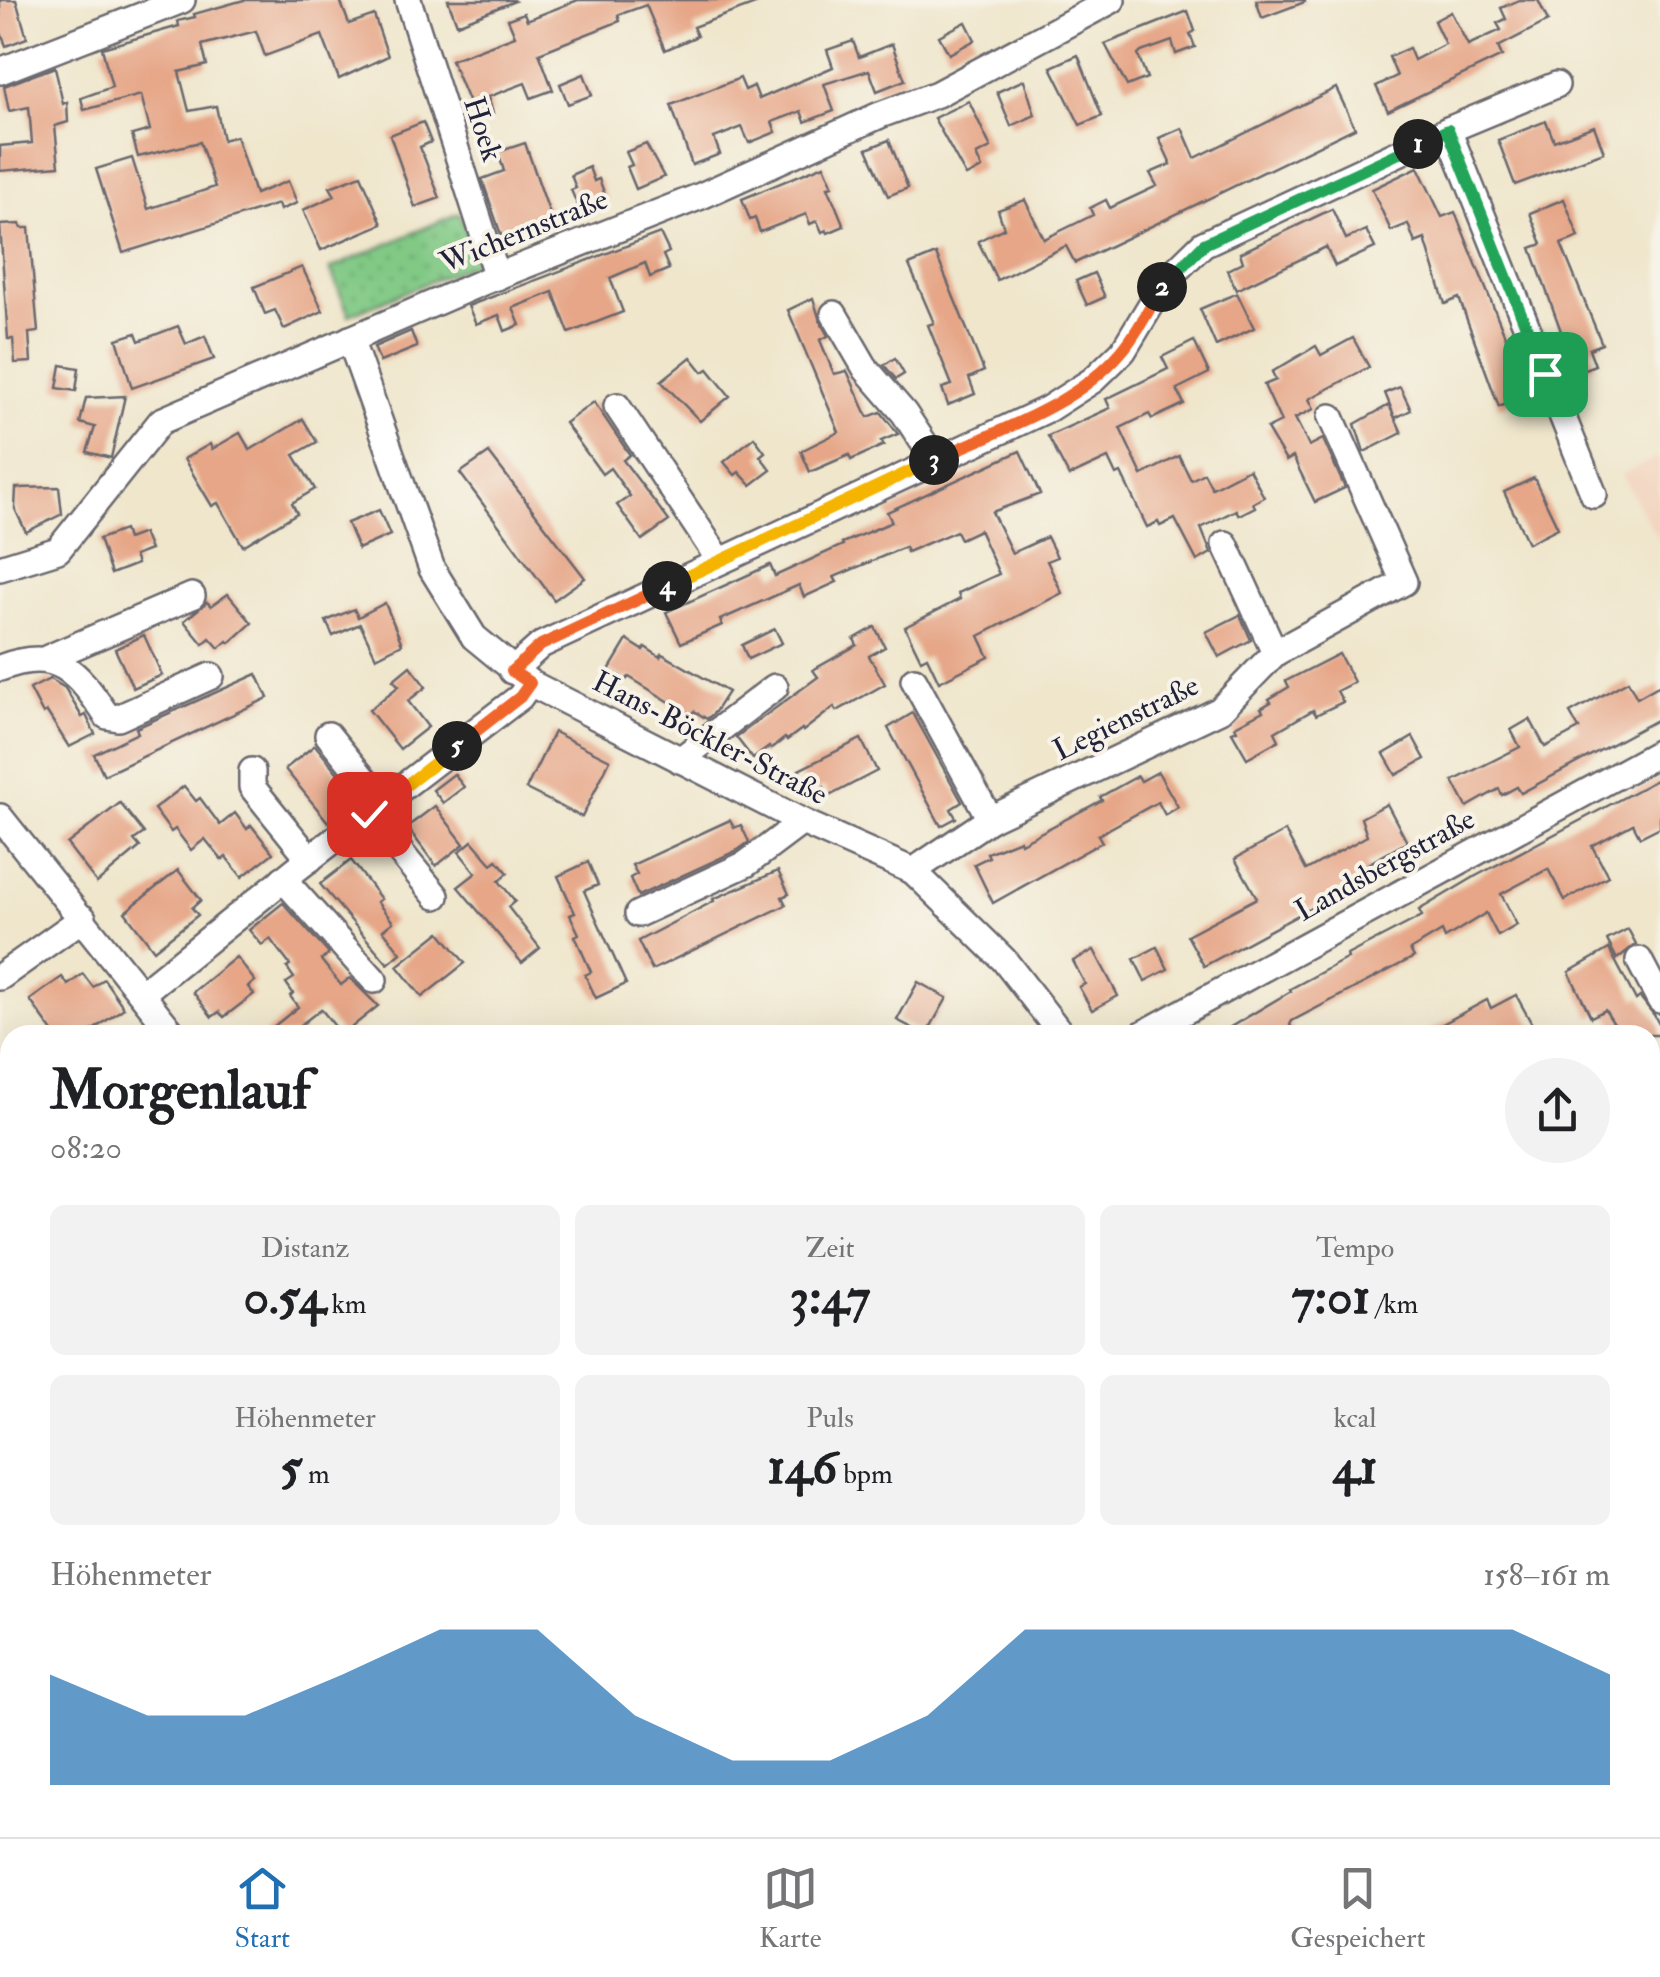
<!DOCTYPE html>
<html lang="de">
<head>
<meta charset="utf-8">
<style>
  body { margin:0; font-family:"IM FELL Double Pica",serif; background:#f2f2f2; color:#202124; height:100vh; display:flex; flex-direction:column; font-size:38px; white-space:nowrap }
  * { box-sizing:border-box; margin:0 }
  p { font-size:32px; color:#757577 }
  .icon { flex:none; width:55px; height:55px; fill:none; stroke:currentColor; stroke-width:2; stroke-linecap:round; stroke-linejoin:round }
  .map { position:relative; flex:1; overflow:hidden }
  .details { position:absolute; left:0px; top:1025px; width:1660px; height:812px; display:flex; flex-direction:column; background:#fff; border-radius:30px 30px 0 0; box-shadow:0 10px 40px #0002 }
  .details>* { flex:none }
  .pin { position:absolute; display:grid; place-items:center; width:85px; height:85px; color:#fff; margin:-42px; border-radius:20px; box-shadow:0 5px 15px #0006 }
  .km { position:absolute; width:50px; height:50px; margin:-25px; border-radius:50%; background:#222; color:#fff; font-size:28px; line-height:50px; text-align:center }
  .round { display:grid; place-items:center; flex:none; width:105px; height:105px; border-radius:52px; background:#f2f2f2 }
  .headline { display:flex; align-items:center; justify-content:space-between; height:170px; padding:0 50px }
  h1 { font-size:55px; font-weight:700; line-height:75px }
  .stats { display:grid; grid-template-columns:repeat(3,1fr); gap:15px; height:170px; padding:10px 50px }
  .stats div { display:grid; align-content:center; border-radius:15px; background:#f2f2f2; text-align:center }
  .stats b { font-size:50px; font-weight:700 }
  .stats small { font-size:28px; font-weight:400 }
  .stats p { font-size:28px }
  .chart { height:280px; padding:20px 50px }
  .chart p { display:flex; justify-content:space-between }
  .chart svg { width:100%; height:180px; margin-top:10px; fill:#1f6fb2; opacity:.7 }
  .tabs { display:flex; justify-content:space-around; align-items:center; height:140px; border-top:2px solid #e0e0e0; background:#fff; font-size:28px; color:#757577 }
  .tabs a { display:grid; justify-items:center; gap:5px }
  .tabs .current { color:#1f6fb2 }
  .map>svg:first-child { display:block }
</style>
</head>
<body>
<div class="map">
<svg width="1660" height="1837" viewBox="0 0 1660 1837">
  <defs>
    <pattern id="park-dots" width="8" height="8" patternUnits="userSpaceOnUse" patternTransform="scale(2.5)"><rect width="8" height="8" fill="#81c985"/><path d="M2 2h.1M6 6h.1" fill="none" stroke="#6fac74" stroke-width="1.8" stroke-linecap="round"/></pattern>
    <pattern id="water-waves" width="16" height="10" patternUnits="userSpaceOnUse" patternTransform="scale(2.5)"><rect width="16" height="10" fill="#5abcd8"/><path d="M0 5q4-4 8 0t8 0" fill="none" stroke="#4a98b0"/></pattern>
  </defs>
  <rect width="100%" height="100%" fill="#f7f3e8"/>
  <filter id="ink" filterUnits="userSpaceOnUse"><feTurbulence type="fractalNoise" baseFrequency=".01" numOctaves="2"/><feDisplacementMap in="SourceGraphic" scale="20" xChannelSelector="R" yChannelSelector="G"/><feConvolveMatrix kernelMatrix="1 2 1 2 8 2 1 2 1" color-interpolation-filters="sRGB"/></filter>
  <filter id="wash" filterUnits="userSpaceOnUse"><feTurbulence type="fractalNoise" baseFrequency=".0048" numOctaves="4" result="noise"/><feDisplacementMap in="SourceGraphic" scale="40" xChannelSelector="R" yChannelSelector="G"/><feGaussianBlur stdDeviation="2.25" result="paint"/><feColorMatrix in="noise" values="0 0 0 0 0 0 0 0 0 0 0 0 0 0 0 0 0 1.4 0 .05"/><feComposite in="paint" operator="in"/></filter>
  <g filter="url(#wash)">
    <rect width="100%" height="100%" fill="#efe6cc"/>
    <g fill="#f2d4be">
      <path d="M1660 456V542L1621 475Z"/>
      <path d="M150 1828H707L723 1837H141Z"/>
      <path d="M857 1828H1230L1244 1837H872Z"/>
    </g>
    <path fill="url(#park-dots)" stroke="#527660" stroke-width="2.5" d="M459 213 478 262 349 315 330 269Z"/>
    <g fill="url(#water-waves)" stroke="#3e6f8a" stroke-width="2.5">
      <path d="M0 1342 10 1347V1405L0 1403Z"/>
      <path d="M759 1828H813L829 1837H774Z"/>
    </g>
    <g id="blocks">
      <g fill="#e6a687">
        <path d="M0 0H16L27 38 6 46 0 30Z"/>
        <path d="M244 0H340L349 24 374 15 388 56 339 79 322 35 265 56 256 31 202 45 207 65 179 72 189 111 216 106 223 140 236 136 255 194 288 181 297 203 280 210 278 204 123 253 96 169 132 158 148 209 215 187 200 142 138 157 132 135 150 130 141 95 84 110 81 98 112 87 102 48 179 26 178 21 195 17 194 14Z"/>
        <path d="M448 0H514L515 1 457 24Z"/>
        <path d="M578 0H761V2L693 27 697 36 665 50 646 5 618 15 620 21 539 53 553 90 531 98 525 83 488 97 493 113 476 120 451 60 515 36 508 19 524 13 527 20Z"/>
        <path d="M1256 0H1305V2L1262 18Z"/>
        <path d="M1519 0H1538L1548 21 1498 47 1502 56 1388 111 1376 86 1397 76 1389 57 1409 48 1414 60 1445 44 1434 21 1451 12 1468 45 1501 30 1497 23 1506 19 1501 8Z"/>
        <path d="M1188 11 1195 31 1190 34 1195 47 1176 54 1172 41 1141 52 1138 55 1147 78 1127 86 1105 44Z"/>
        <path d="M966 22 975 40 949 54 939 36Z"/>
        <path d="M853 41 859 57 892 44 905 80 877 91 869 70 824 84 834 111 805 122 801 111 772 122 776 132 749 143 742 127 714 138 720 154 692 165 671 105 740 78 745 90 754 86 759 99 833 67 827 50Z"/>
        <path d="M1078 55 1102 116 1080 125 1051 67Z"/>
        <path d="M55 67 63 104 67 102 68 122 55 126 59 166 0 171V146L32 143 29 107 9 111 4 86Z"/>
        <path d="M584 74 592 95 568 104 560 84Z"/>
        <path d="M1024 80 1035 115 1011 126 997 92Z"/>
        <path d="M1336 88 1355 128 1075 263 1066 246 997 280 978 241 1004 228 998 210 1025 200 1044 239 1093 215 1090 208 1106 200 1110 208 1157 186 1150 173 1171 164 1159 138 1182 128 1195 158Z"/>
        <path d="M969 101 991 148 976 155 982 168 966 176 934 118Z"/>
        <path d="M1546 121 1554 141 1594 126 1604 152 1515 185 1498 140Z"/>
        <path d="M423 122 431 142 420 147 440 198 415 207 390 135Z"/>
        <path d="M889 140 908 188 888 196 867 149Z"/>
        <path d="M525 143 552 220 502 238 482 179 504 171 498 152Z"/>
        <path d="M646 144 664 177 636 189 627 167 632 165 626 152Z"/>
        <path d="M824 165 833 186 828 187 844 226 828 233 826 230 822 232 817 221 810 224 806 214 760 232 755 218 750 220 742 199Z"/>
        <path d="M589 167 594 181 599 179 607 200 580 211 571 190 576 188 571 175Z"/>
        <path d="M1418 167 1442 217 1455 212 1529 395 1499 407 1459 298 1445 304 1425 239 1415 243 1408 224 1391 231 1372 189Z"/>
        <path d="M361 175 382 224 321 250 303 210 335 196 330 187Z"/>
        <path d="M1564 199 1579 237 1561 244 1602 344 1589 349 1595 365 1569 375 1553 334 1561 331 1531 248 1542 244 1530 213Z"/>
        <path d="M1332 209 1346 239 1366 230 1375 248 1335 266 1326 247 1236 290 1227 270 1243 262 1240 253Z"/>
        <path d="M20 224 21 228H29L38 332 29 333 31 362 15 363 13 339H8L0 225Z"/>
        <path d="M660 233 669 252 663 255 669 269 650 277 645 263 610 278 623 312 569 333 553 292 513 308 520 325 505 331 499 315 476 324 468 306Z"/>
        <path d="M936 254 984 371 969 378 975 394 948 405 942 388 952 385 928 325 934 323 909 265Z"/>
        <path d="M302 267 323 311 284 329 275 310 265 314 254 287Z"/>
        <path d="M1094 273 1105 297 1087 305 1076 281Z"/>
        <path d="M1237 293 1254 328 1216 346 1200 309Z"/>
        <path d="M813 298 820 321 828 336 820 340 834 374 847 371 868 417 881 412 898 434 881 441 884 445 851 460 849 455 810 472 801 451 839 432 788 310Z"/>
        <path d="M178 326 186 344 205 336 214 359 132 388 117 339 136 333 139 341Z"/>
        <path d="M411 331 417 347 380 362 374 347Z"/>
        <path d="M1353 338 1369 367 1309 399 1314 409 1295 418 1309 446 1323 439 1345 488 1315 502 1293 457 1286 461 1267 429 1281 422 1264 385 1276 380 1272 372 1316 346 1321 355Z"/>
        <path d="M1194 341 1209 373 1177 389 1184 404 1152 419 1149 414 1120 428 1142 475 1179 456 1191 480 1204 473 1212 488 1249 469 1264 497 1253 503 1255 507 1239 515 1236 510 1201 528 1211 553 1197 561 1175 519 1160 526 1158 522 1147 527 1121 473 1116 475 1108 458 1069 476 1048 436 1110 408 1106 399 1168 369 1162 357Z"/>
        <path d="M691 357 703 372 708 369 730 396 700 421 661 381Z"/>
        <path d="M895 358 904 374 896 379 884 365Z"/>
        <path d="M61 365 79 368 76 391 57 388Z"/>
        <path d="M1400 387 1411 410 1395 418 1385 393Z"/>
        <path d="M125 396 111 458 87 452 95 427 80 423 86 398Z"/>
        <path d="M594 402 630 455 623 460 669 521 642 540 617 505 630 496 610 468 602 474 565 423Z"/>
        <path d="M1389 405 1402 433 1364 452 1355 424Z"/>
        <path d="M303 419 317 442 294 455 315 489 292 503 297 513 243 546 218 503 212 506 184 459 210 444 212 449 240 433 250 450Z"/>
        <path d="M754 437 765 452 760 456 771 470 751 485 739 472 735 475 724 462Z"/>
        <path d="M1020 451 1040 494 992 512 1012 553 1047 537 1057 557 1047 561 1062 593 979 636 989 657 939 682 927 657 921 660 905 627 960 599 958 593 999 574 979 530 960 539 956 531 907 552 905 547 834 577 837 582 804 597 799 585 720 620 722 625 681 643 666 612 770 565 775 576 843 545 842 543 892 522 887 512Z"/>
        <path d="M489 453 585 578 554 600 460 473Z"/>
        <path d="M1534 478 1558 528 1528 543 1504 492Z"/>
        <path d="M59 487 62 514 26 532 15 509 16 488Z"/>
        <path d="M379 510 390 535 358 549 347 523Z"/>
        <path d="M124 530 127 539 143 533 150 550 134 556 137 564 111 574 99 539Z"/>
        <path d="M228 594 252 623 230 643 228 641 219 648 210 638 203 644 184 621 207 602 211 606Z"/>
        <path d="M385 603 402 644 376 657 360 624 333 636 326 621 354 609 358 617Z"/>
        <path d="M1240 615 1251 640 1219 657 1206 632Z"/>
        <path d="M875 627 885 647 869 656 885 684 837 711 834 707 803 731 802 729 787 740 785 738 771 749 769 747 753 759 736 737 818 677 813 670 857 645 854 639Z"/>
        <path d="M775 629 782 643 748 659 742 645Z"/>
        <path d="M144 635 162 675 133 688 115 649Z"/>
        <path d="M627 640 643 650 645 647 660 657 662 654 728 692 715 712 707 719 694 711 691 715 629 677 626 680 609 670Z"/>
        <path d="M1339 654 1354 682 1337 691 1343 702 1316 715 1313 710 1275 732 1279 740 1247 758 1232 732 1237 730 1235 726 1263 711 1261 708 1271 702 1269 699 1289 687 1286 681Z"/>
        <path d="M410 666 426 687 408 701 428 727 400 749 369 710 399 686 393 680Z"/>
        <path d="M257 674 268 698 104 775 94 754 138 733 136 728Z"/>
        <path d="M50 679 65 688 82 717 86 715 95 734 69 747 47 712 43 714 30 689Z"/>
        <path d="M1628 681 1637 698 1660 685V718L1521 793 1517 787 1502 795 1499 789 1467 807 1453 781 1520 747 1511 730 1530 719 1545 747 1579 729 1570 713Z"/>
        <path d="M913 713 962 802 951 809 956 818 941 826 888 728Z"/>
        <path d="M554 732 610 760 582 817 526 789Z"/>
        <path d="M1413 737 1425 759 1396 775 1384 754Z"/>
        <path d="M861 739 877 771 829 796 824 787 815 791 811 781 804 785 799 770Z"/>
        <path d="M315 745 358 798 328 822 285 769Z"/>
        <path d="M1158 772 1178 807 1165 815 1158 802 1098 835 1102 842 993 903 974 864 989 857 987 853 1020 840 1021 843 1102 800 1100 797 1138 776 1141 781Z"/>
        <path d="M454 774 464 787 443 803 433 790Z"/>
        <path d="M1660 778V827L1640 837 1633 824 1592 846 1608 876 1565 900 1548 869 1501 894 1517 925 1498 936 1486 913 1445 938 1442 931 1410 950 1414 957 1292 1021 1290 1025 1296 1035H1217L1291 991 1290 989 1348 958 1347 955 1422 916 1419 910 1476 876Z"/>
        <path d="M184 786 196 801 200 798 220 825 235 813 247 829 251 825 273 853 242 877 226 857 222 860 205 839 191 850 175 829 171 832 154 809Z"/>
        <path d="M120 803 144 833 134 840 140 847 97 883 67 844Z"/>
        <path d="M1387 804 1407 842 1366 865 1372 875 1204 966 1187 935 1257 898 1235 859 1285 831 1306 870 1367 836 1361 818Z"/>
        <path d="M435 806 464 844 436 866 407 827Z"/>
        <path d="M730 820 734 828 741 825 749 842 738 850 638 896 630 878 637 874 632 865Z"/>
        <path d="M472 841 492 864 497 860 508 873 499 881 515 901 508 907 540 948 522 963 458 887 476 873 459 852Z"/>
        <path d="M351 860 381 899 377 902 393 922 383 930 401 953 388 964 320 884Z"/>
        <path d="M588 862 598 885 584 891 626 984 596 998 585 975 591 972 575 936 579 934 570 915 575 913 558 876Z"/>
        <path d="M178 870 201 900 192 908 198 915 154 950 125 912Z"/>
        <path d="M778 871 789 894 782 897 786 905 652 970 638 941 714 901 713 899Z"/>
        <path d="M283 903 329 954 321 960 341 985 350 978 378 1006 342 1035 321 1009 298 1027 304 1035H263L298 1007 290 996 293 993 286 983 294 978 287 968 290 965 270 939 262 945 249 930Z"/>
        <path d="M1628 929 1636 944 1617 959 1607 940Z"/>
        <path d="M440 932 465 963 422 997 397 966Z"/>
        <path d="M1157 947 1168 969 1145 981 1134 959Z"/>
        <path d="M1609 949 1636 1000 1640 997 1654 1015 1660 1026V1035H1621L1605 1010 1591 1017 1569 972Z"/>
        <path d="M1094 950 1118 996 1092 1010 1079 987 1085 984 1073 961Z"/>
        <path d="M236 957 255 981 248 987 254 994 224 1017 219 1012 212 1017 193 992Z"/>
        <path d="M83 974 93 987 104 979 124 1008 86 1035H55L30 1000 62 977 68 985Z"/>
        <path d="M918 982 947 998 926 1035 897 1020Z"/>
        <path d="M1516 995 1538 1035H1422L1487 1000 1491 1008Z"/>
      </g>
    </g>
  </g>
  <g filter="url(#ink)">
    <use href="#blocks" fill-opacity="0" stroke="#6a676e" stroke-width="2.5"/>
    <g fill="none" stroke-linecap="round" stroke-linejoin="round">
      <g stroke="#6a676e" stroke-width="30">
        <g id="minor">
          <path d="M408 0 497 277"/>
          <path d="M0 71 182 0"/>
          <path d="M1448 130 1594 495"/>
          <path d="M834 314 866 369 904 413 935 460"/>
          <path d="M350 339 432 569 474 637 530 683 807 824 913 871 1004 960 1062 1035"/>
          <path d="M617 406 720 561"/>
          <path d="M1225 544 1275 653"/>
          <path d="M0 568 58 550 161 421 485 281 701 196 880 115 937 94 1112 0"/>
          <path d="M48 658 192 596"/>
          <path d="M0 668C57 646 77 671 107 716L118 718 211 676"/>
          <path d="M512 671 541 645 1048 409 1093 380 1123 351 1166 280 1203 244 1448 130 1556 85"/>
          <path d="M914 680 990 819"/>
          <path d="M328 735 383 803"/>
          <path d="M680 760 775 687"/>
          <path d="M252 771V787L310 859"/>
          <path d="M369 814 436 896"/>
          <path d="M0 817 174 1035"/>
          <path d="M913 871 990 819 1220 710 1275 653 1404 582 1331 417"/>
          <path d="M283 879 374 980"/>
          <path d="M638 914 746 864 802 822"/>
          <path d="M1639 960 1660 1000"/>
          <path d="M0 977 83 918"/>
          <path d="M142 993 295 870 520 697 530 683"/>
          <path d="M1141 1035 1660 752"/>
          <path d="M0 1175 10 1186"/>
          <path d="M0 1325 10 1330"/>
          <path d="M0 1426 10 1428"/>
          <path d="M1650 1426 1660 1412"/>
          <path d="M0 1476 10 1463"/>
          <path d="M1650 1491 1660 1498"/>
          <path d="M0 1679 10 1687"/>
          <path d="M289 1828 298 1837"/>
          <path d="M733 1828 749 1837"/>
          <path d="M842 1828 857 1837"/>
          <path d="M1252 1828 1266 1837"/>
          <path d="M93 1837 101 1828"/>
          <path d="M352 1837 353 1828"/>
          <path d="M1435 1837 1441 1828"/>
        </g>
      </g>
      <use href="#minor" stroke="#fff" stroke-width="25"/>
    </g>
  </g>
  <g fill="none" stroke-linecap="round" stroke-linejoin="round" filter="url(#ink)">
    <g stroke="#fff" stroke-width="20">
      <path id="split-1" d="M1418 144 1448 130 1545 374"/>
    </g>
    <g stroke="#fff" stroke-width="20">
      <path id="split-2" d="M1162 287 1204 244 1418 144"/>
    </g>
    <g stroke="#fff" stroke-width="20">
      <path id="split-3" d="M934 460C998 430 1074 407 1121 352 1138 333 1149 308 1162 287"/>
    </g>
    <g stroke="#fff" stroke-width="20">
      <path id="split-4" d="M667 586 934 460"/>
    </g>
    <g stroke="#fff" stroke-width="20">
      <path id="split-5" d="M457 746 520 697 530 683 512 671 541 645 667 586"/>
    </g>
    <g stroke="#fff" stroke-width="20">
      <path id="split-6" d="M369 814 457 746"/>
    </g>
    <use href="#split-1" stroke="#22a559" stroke-width="12"/>
    <use href="#split-2" stroke="#22a559" stroke-width="12"/>
    <use href="#split-3" stroke="#f0652b" stroke-width="12"/>
    <use href="#split-4" stroke="#f5b400" stroke-width="12"/>
    <use href="#split-5" stroke="#f0652b" stroke-width="12"/>
    <use href="#split-6" stroke="#f5b400" stroke-width="12"/>
  </g>
  <g text-anchor="middle" dominant-baseline="central" stroke-width="8" stroke-linejoin="round" paint-order="stroke">
    <g font-size="30" fill="#22223b" stroke="#f7f3e8">
      <text transform="translate(483 129) rotate(72)">Hoek</text>
      <text transform="translate(524 231) rotate(-22)">Wichernstraße</text>
      <text transform="translate(1126 718) rotate(-26)">Legienstraße</text>
      <text transform="translate(710 738) rotate(27)">Hans-Böckler-Straße</text>
      <text transform="translate(1385 865) rotate(-29)">Landsbergstraße</text>
    </g>
  </g>
</svg>
<div class="pin" style="left:1545px;top:374px;background:#1e9e55"><svg class="icon" aria-label="arrive" viewBox="0 0 24 24"><path d="M6 21V4h12l-3 4 3 4H6"/></svg></div>
<div class="pin" style="left:369px;top:814px;background:#d93025"><svg class="icon" aria-label="check" viewBox="0 0 24 24"><path d="M5 12l5 5 9-10"/></svg></div>
<b class="km" style="left:1418px;top:144px">1</b>
<b class="km" style="left:1162px;top:287px">2</b>
<b class="km" style="left:934px;top:460px">3</b>
<b class="km" style="left:667px;top:586px">4</b>
<b class="km" style="left:457px;top:746px">5</b>
<section class="details">
<div class="headline"><div><h1>Morgenlauf</h1><p>08:20</p></div><a class="round"><svg class="icon" aria-label="share" viewBox="0 0 24 24"><path d="M12 15V3M7 8l5-5 5 5M5 13v7h14v-7"/></svg></a></div>
<div class="stats">
<div><p>Distanz</p><b>0.54<small> km</small></b></div>
<div><p>Zeit</p><b>3:47</b></div>
<div><p>Tempo</p><b>7:01<small> /km</small></b></div>
</div>
<div class="stats">
<div><p>Höhenmeter</p><b>5<small> m</small></b></div>
<div><p>Puls</p><b>146<small> bpm</small></b></div>
<div><p>kcal</p><b>41</b></div>
</div>
<div class="chart"><p><span>Höhenmeter</span>158–161 m</p>
<svg viewBox="0 0 160 44" preserveAspectRatio="none"><path d="M0 44V17L10 27L20 27L30 17L40 6L50 6L60 27L70 38L80 38L90 27L100 6L110 6L120 6L130 6L140 6L150 6L160 17V44z"/></svg>
</div>
</section>
</div>
<nav class="tabs">
<a class="current"><svg class="icon" aria-label="home" viewBox="0 0 24 24"><path d="M3 11l9-7 9 7M6 9v11h12V9"/></svg>Start</a>
<a><svg class="icon" aria-label="map" viewBox="0 0 24 24"><path d="M3 6l6-2 6 2 6-2v14l-6 2-6-2-6 2zM9 4v14M15 6v14"/></svg>Karte</a>
<a><svg class="icon" aria-label="saved" viewBox="0 0 24 24"><path d="M7 4h10v16l-5-4-5 4z"/></svg>Gespeichert</a>
</nav>
</body>
</html>
